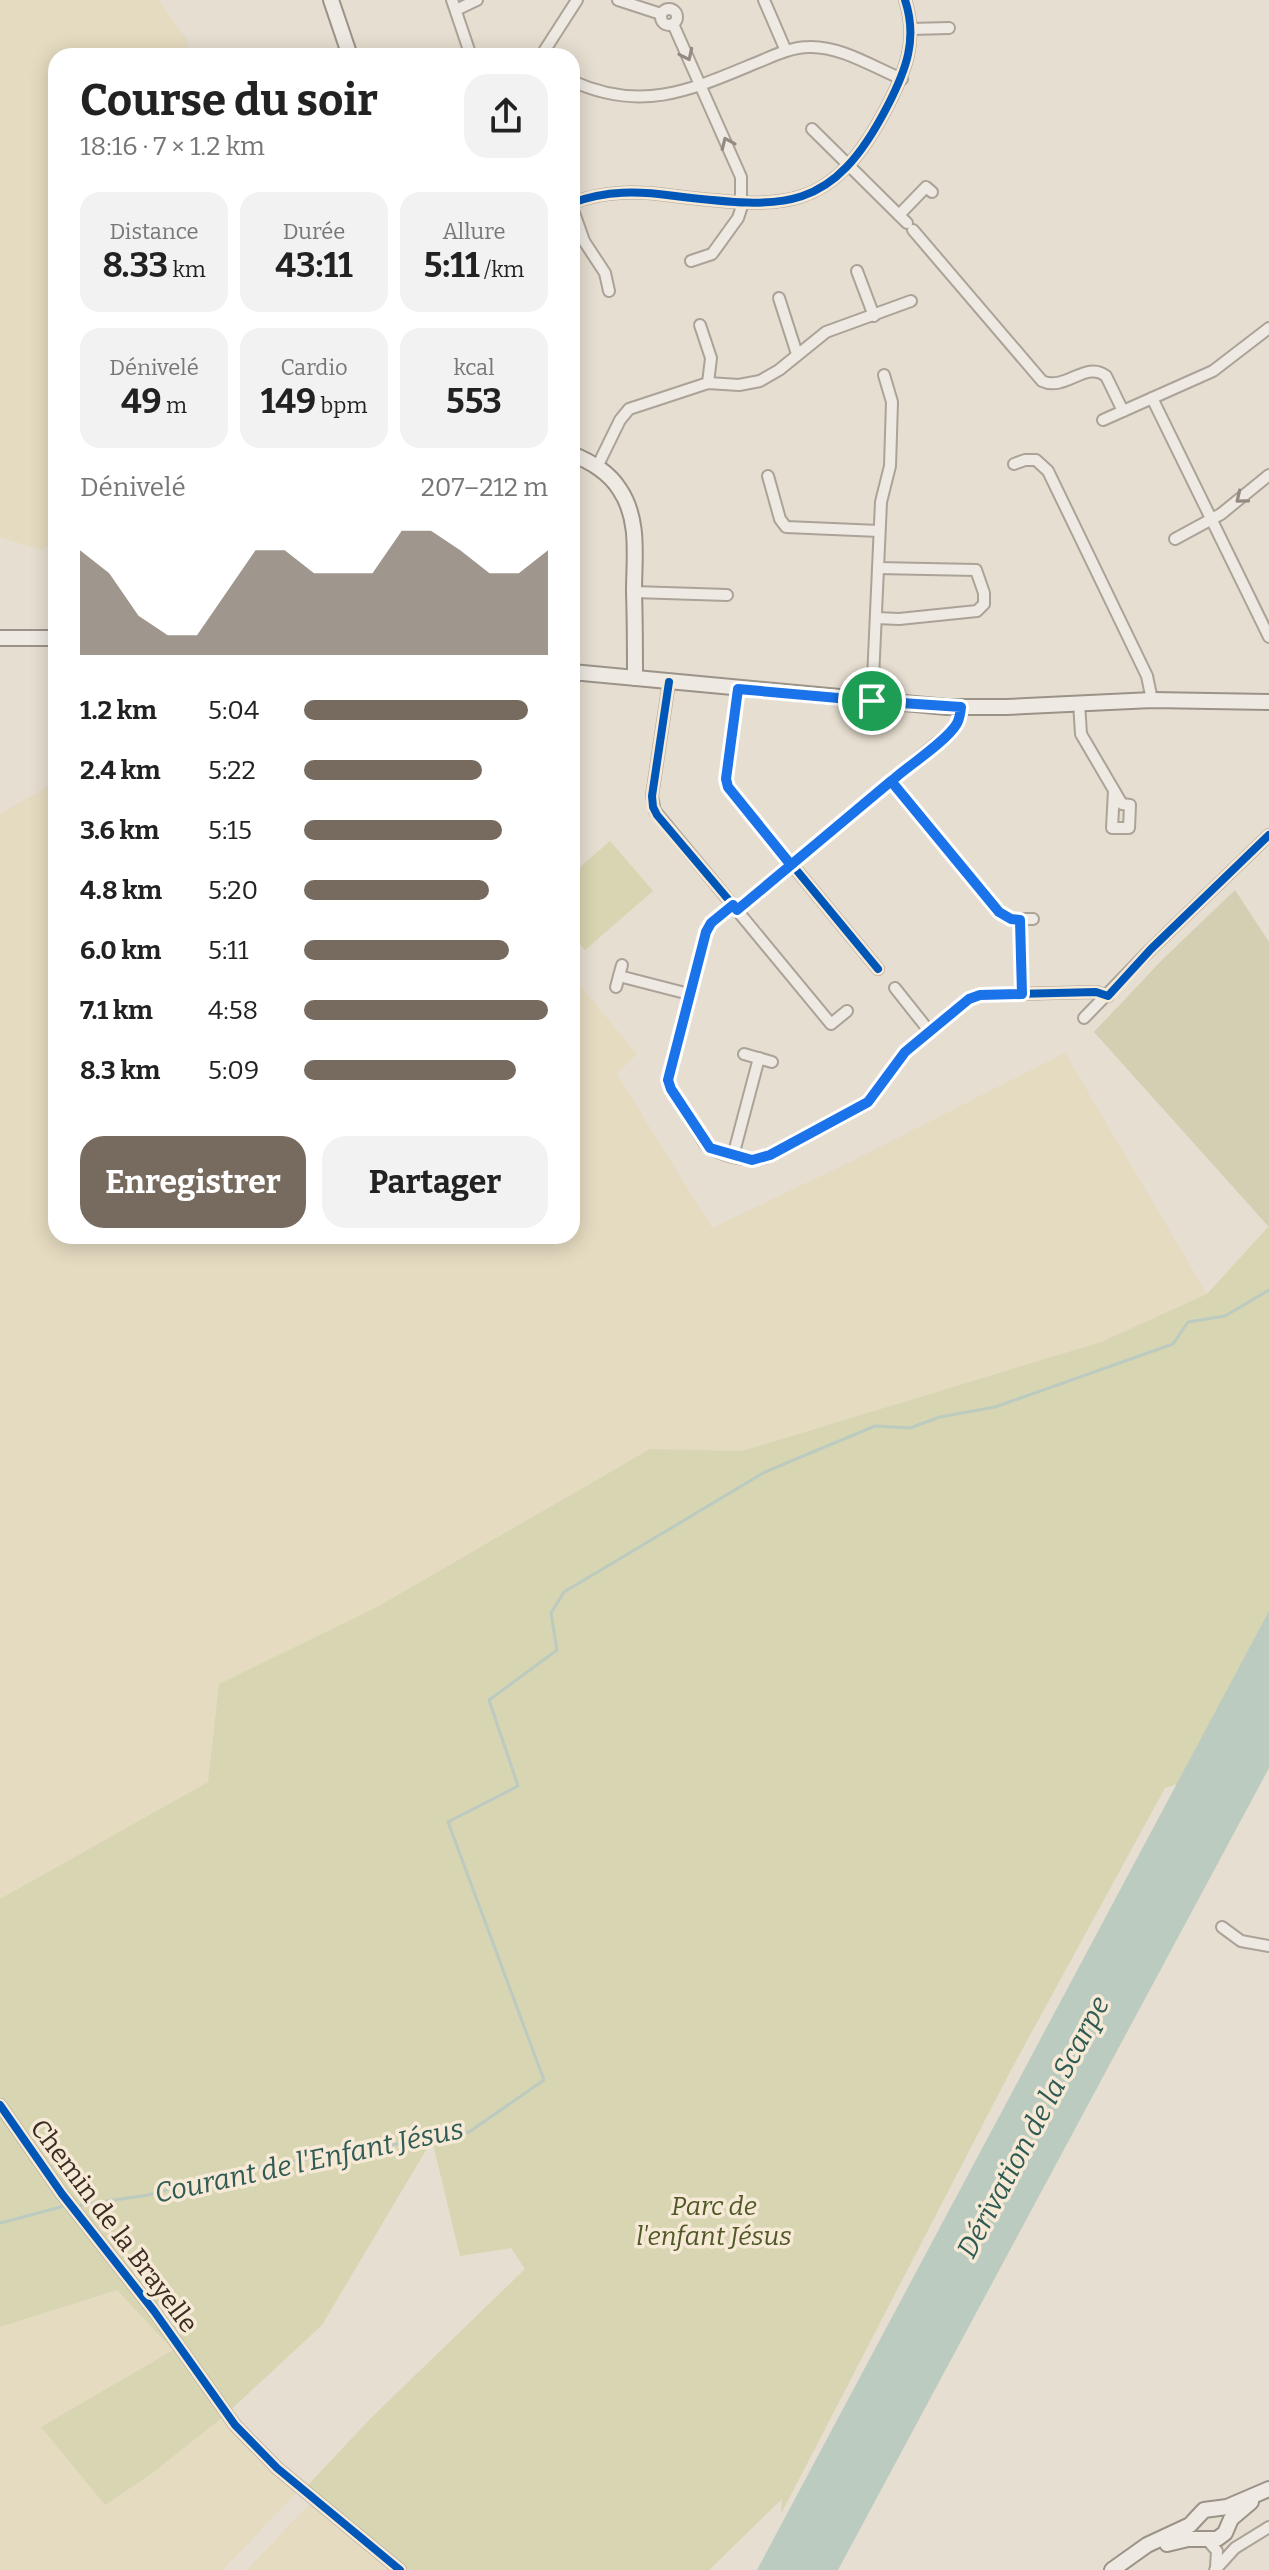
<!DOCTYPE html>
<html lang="fr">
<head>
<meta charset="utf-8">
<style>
  body { margin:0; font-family:Bitter,serif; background:#f2f2f2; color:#222; height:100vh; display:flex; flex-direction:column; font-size:30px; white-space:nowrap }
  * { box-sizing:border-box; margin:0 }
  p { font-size:26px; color:#767676 }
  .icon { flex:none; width:44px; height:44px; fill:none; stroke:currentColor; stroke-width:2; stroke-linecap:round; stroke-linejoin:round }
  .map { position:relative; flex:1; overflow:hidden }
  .side { position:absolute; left:48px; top:48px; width:532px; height:1196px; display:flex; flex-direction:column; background:#fff; border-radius:24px; box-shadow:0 4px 20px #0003 }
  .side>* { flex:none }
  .pin { position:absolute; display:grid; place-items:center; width:68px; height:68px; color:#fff; margin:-34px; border:4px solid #fff; border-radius:50%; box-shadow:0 2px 8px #0007 }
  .round { display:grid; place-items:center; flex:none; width:84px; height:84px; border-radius:24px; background:#f2f2f2 }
  .overview { display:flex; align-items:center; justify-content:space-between; height:136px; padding:0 32px }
  h1 { font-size:44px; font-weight:700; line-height:60px }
  .metrics { display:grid; grid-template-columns:repeat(3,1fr); gap:12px; height:136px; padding:8px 32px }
  .metrics div { display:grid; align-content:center; border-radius:20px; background:#f2f2f2; text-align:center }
  .metrics b { font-size:34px; font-weight:700 }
  .metrics small { font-size:22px; font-weight:400 }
  .metrics p { font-size:22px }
  .chart { height:224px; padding:16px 32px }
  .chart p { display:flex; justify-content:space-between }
  .chart svg { width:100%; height:144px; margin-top:8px; fill:#776a5e; opacity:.7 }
  .primary-button { display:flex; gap:16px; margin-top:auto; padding:16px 32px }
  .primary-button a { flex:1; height:92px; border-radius:24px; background:#776a5e; color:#fff; font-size:32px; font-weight:700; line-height:92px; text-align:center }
  .primary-button a+a { background:#f2f2f2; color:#222 }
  ul { padding:0 32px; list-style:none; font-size:26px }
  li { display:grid; grid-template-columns:128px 96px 1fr; align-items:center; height:60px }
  li i { height:20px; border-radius:10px; background:#776a5e }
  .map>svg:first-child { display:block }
</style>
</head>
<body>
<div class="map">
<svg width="1269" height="2570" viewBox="0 0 1269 2570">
  <rect width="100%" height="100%" fill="#e6ded0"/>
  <g fill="#e5dbc1">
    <path d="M0 0H158L187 40 190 56H56V542L41 550 0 537Z"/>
    <path d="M56 782V1236H572V976L637 1054 617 1074 712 1228 846 1164 1065 1053 1207 1294 1101 1342 742 1451 650 1449 377 1607 219 1684 208 1782 0 1899V814Z"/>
    <path d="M117 2290 173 2350 42 2427 105 2505 151 2474 223 2417 261 2460 297 2492 223 2570H0V2327Z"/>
    <path d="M315 2498 407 2570H247Z"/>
  </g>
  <g fill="#d8d5b2">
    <path d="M610 841 653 891 585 950 572 935V874Z"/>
    <path d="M1269 1226V1731L1253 1760 1165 1788 1011 2070 781 2514 782 2499 709 2570H407L315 2498 306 2487 371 2418 525 2269 511 2248 460 2256 432 2140 322 2325 223 2417 151 2474 105 2505 41 2427 173 2350 117 2290 0 2327V1899L208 1782 219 1684 377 1607 650 1449 742 1451 1101 1342 1207 1294Z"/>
  </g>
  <path fill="#d2cfb2" d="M1235 890 1269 942V1227L1094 1032 1162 960Z"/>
  <path fill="#bbcbc0" d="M1269 1611V1768L838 2570H757Z"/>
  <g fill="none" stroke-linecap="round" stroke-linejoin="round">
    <g stroke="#bbcbc0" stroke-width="3">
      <path d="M81 2205 148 2195 234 2171 469 2132 544 2080 448 1822 518 1786 489 1700 557 1650 551 1613 564 1592 765 1472 875 1426 910 1428 940 1417 995 1407 1173 1344 1188 1322 1225 1316 1269 1290"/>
      <path d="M0 2223 61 2207"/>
    </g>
    <g stroke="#aca398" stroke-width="14">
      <g id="street">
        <path d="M452 0 471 56"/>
        <path d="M618 0 661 14"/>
        <path d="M764 0 786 51"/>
        <circle cx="669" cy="17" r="8"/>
        <path d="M456 10 477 0"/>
        <path d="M673 24 741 177V209L738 218 712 254 691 261"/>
        <path d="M911 29 949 28"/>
        <path d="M541 56 577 0"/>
        <path d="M572 81C642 113 691 90 756 63 773 56 791 47 809 47 841 46 873 67 902 79"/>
        <path d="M812 129 907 223"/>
        <path d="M572 203C607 190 638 191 675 196 785 209 832 214 888 105 906 70 918 39 905 0"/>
        <path d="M572 207 584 241 605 273 609 291"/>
        <path d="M899 215 926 187 932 192"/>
        <path d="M913 230 1042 381C1065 392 1086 360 1106 376L1123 411"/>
        <path d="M857 271 874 316"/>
        <path d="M779 298 797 354"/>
        <path d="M700 325 711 358 708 383"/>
        <path d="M1152 398 1269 637"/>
        <path d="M1103 420 1213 371 1269 328"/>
        <path d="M1014 464 1025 460H1036L1048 471 1147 676 1152 700"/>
        <path d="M597 467 620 420 629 409 708 383 739 385 760 381 779 370 826 332 911 301"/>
        <path d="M768 476 780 519 786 527 879 531"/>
        <path d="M1175 539 1221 514 1269 475"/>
        <path d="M634 592 727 595"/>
        <path d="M876 618 899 619 977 611 984 604V593L976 570 878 568"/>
        <path d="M669 682 652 796 655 811 831 1024 847 1011"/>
        <path d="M738 689 726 779 728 787 878 969"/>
        <path d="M872 701 881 502 890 466 892 402 884 375"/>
        <path d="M1079 703 1081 734 1122 804 1130 805 1129 828H1112L1114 790"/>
        <path d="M891 781 999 912 1011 919H1033"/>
        <path d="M733 905 711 923 706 932 668 1080 671 1089 706 1145C720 1156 746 1162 764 1158L868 1102 905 1052 969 999 980 995 1096 992 1108 996"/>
        <path d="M737 910 951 731 959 720 961 707"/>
        <path d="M1020 920 1022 994"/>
        <path d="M619 976 689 994"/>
        <path d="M616 987 622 965"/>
        <path d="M895 988 930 1032"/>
        <path d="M1084 1018 1151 949 1269 835"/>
        <path d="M744 1054 772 1062"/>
        <path d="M733 1156 759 1058"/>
        <path d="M1222 1927 1241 1941 1269 1946"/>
        <path d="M0 2105 62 2194 154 2311 235 2425 277 2468 400 2570"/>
        <path d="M1208 2541 1217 2551 1216 2567"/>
        <path d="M1215 2570 1235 2548 1269 2527"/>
      </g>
    </g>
    <g stroke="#9b9388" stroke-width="18">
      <g id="secondary">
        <path d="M331 0 350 56"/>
        <path d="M572 454C591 462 609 472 620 490 640 520 634 558 634 592 635 621 635 649 635 678"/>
        <path d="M0 638H56"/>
        <path d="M572 672 947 707H1007L1152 700 1269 702"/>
        <path d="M1167 2544 1188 2539H1217L1225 2533 1231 2519 1251 2502"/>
        <path d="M1112 2570 1147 2545 1190 2525 1204 2510 1227 2507 1269 2489"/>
      </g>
    </g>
    <use href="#street" stroke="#eee9e2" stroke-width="10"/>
    <use href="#secondary" stroke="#eee9e2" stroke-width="14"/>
    <g stroke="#f6ead7" stroke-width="13">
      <g id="cycleway">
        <path d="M572 203C607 190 638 191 675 196 785 209 832 214 888 105 906 70 918 39 905 0"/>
        <path d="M669 682 652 796 653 807 657 815 733 905 711 923 706 932 668 1080 671 1089 706 1145C720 1156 746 1162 764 1158L868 1102 905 1052 969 999 980 995 1096 992 1108 996 1151 949 1269 835"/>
        <path d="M738 689 726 779 728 787 878 969"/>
        <path d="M0 2105 62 2194 154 2311 235 2425 277 2468 400 2570"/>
      </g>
    </g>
    <use href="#cycleway" stroke="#0057b8" stroke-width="8"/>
  </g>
  <defs><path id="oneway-chevron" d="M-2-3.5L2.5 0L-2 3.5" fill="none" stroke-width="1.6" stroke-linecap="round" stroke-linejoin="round" transform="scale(2)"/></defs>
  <g stroke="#948a81">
    <use href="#oneway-chevron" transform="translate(687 55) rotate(65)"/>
    <use href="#oneway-chevron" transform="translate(727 143) rotate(-114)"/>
    <use href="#oneway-chevron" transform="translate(1241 498) rotate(141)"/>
  </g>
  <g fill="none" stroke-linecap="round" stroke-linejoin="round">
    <g stroke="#fff" stroke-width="16">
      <path id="route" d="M872 701 738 689 726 779 728 787 791 865 891 781 999 912 1011 919 1020 920 1022 994 980 995 969 999 905 1052 868 1102 770 1155 752 1160 710 1148 671 1089 668 1080 706 932 711 923 733 905 737 910C790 866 842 822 895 778 911 764 945 742 956 725 960 719 960 714 961 707L872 701"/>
    </g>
    <use href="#route" stroke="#1a73e8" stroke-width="10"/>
  </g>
  <g text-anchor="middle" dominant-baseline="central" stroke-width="7" stroke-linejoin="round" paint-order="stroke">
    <g font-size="26" font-style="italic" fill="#4f5826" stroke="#f6ead7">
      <text x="714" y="2206">Parc de<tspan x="714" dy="30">l'enfant Jésus</tspan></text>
    </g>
    <g font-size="26" fill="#3b2b20" stroke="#f6ead7">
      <text transform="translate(114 2226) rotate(53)">Chemin de la Brayelle</text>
    </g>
    <g font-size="28" font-style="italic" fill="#2f5b54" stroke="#f6ead7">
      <text transform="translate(1033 2127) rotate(-62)">Dérivation de la Scarpe</text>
      <text transform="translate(309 2161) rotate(-12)">Courant de l'Enfant Jésus</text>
    </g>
  </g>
</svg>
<div class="pin" style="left:872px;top:701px;background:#1e9e55"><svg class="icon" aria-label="arrive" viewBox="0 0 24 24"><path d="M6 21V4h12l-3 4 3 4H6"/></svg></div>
<section class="side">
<div class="overview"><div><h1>Course du soir</h1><p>18:16 · 7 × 1.2 km</p></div><a class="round"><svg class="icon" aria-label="share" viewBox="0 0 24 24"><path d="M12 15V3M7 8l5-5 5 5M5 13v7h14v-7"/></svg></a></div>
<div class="metrics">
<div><p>Distance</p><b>8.33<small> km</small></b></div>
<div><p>Durée</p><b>43:11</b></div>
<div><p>Allure</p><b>5:11<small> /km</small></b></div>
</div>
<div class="metrics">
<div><p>Dénivelé</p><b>49<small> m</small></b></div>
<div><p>Cardio</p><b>149<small> bpm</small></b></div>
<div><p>kcal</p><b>553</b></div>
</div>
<div class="chart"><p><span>Dénivelé</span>207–212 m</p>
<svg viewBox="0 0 160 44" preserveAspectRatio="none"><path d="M0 44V12L10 19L20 32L30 38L40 38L50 25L60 12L70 12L80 19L90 19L100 19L110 6L120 6L130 12L140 19L150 19L160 12V44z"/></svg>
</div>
<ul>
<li><b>1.2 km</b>5:04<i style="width:92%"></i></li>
<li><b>2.4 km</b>5:22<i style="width:73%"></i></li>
<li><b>3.6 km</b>5:15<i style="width:81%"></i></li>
<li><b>4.8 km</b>5:20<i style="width:76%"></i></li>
<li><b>6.0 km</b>5:11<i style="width:84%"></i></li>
<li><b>7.1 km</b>4:58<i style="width:100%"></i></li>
<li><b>8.3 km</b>5:09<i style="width:87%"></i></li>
</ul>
<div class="primary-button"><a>Enregistrer</a><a>Partager</a></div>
</section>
</div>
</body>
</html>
